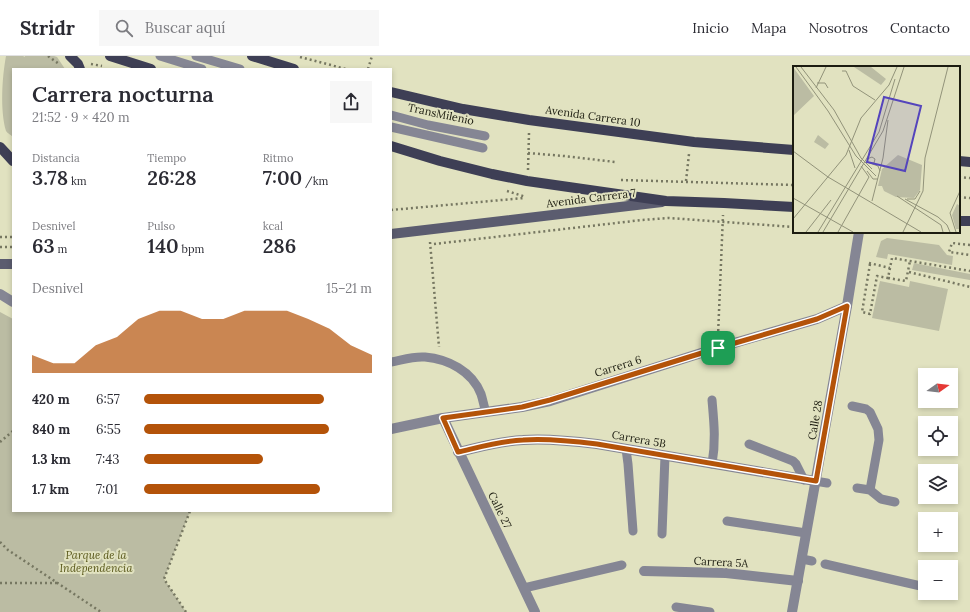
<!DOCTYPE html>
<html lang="es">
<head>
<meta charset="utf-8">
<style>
  body { margin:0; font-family:Lora,serif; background:#f7f7f7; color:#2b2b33; height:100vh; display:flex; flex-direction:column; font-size:15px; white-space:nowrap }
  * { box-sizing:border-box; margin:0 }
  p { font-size:13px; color:#7c7c81 }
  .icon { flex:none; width:22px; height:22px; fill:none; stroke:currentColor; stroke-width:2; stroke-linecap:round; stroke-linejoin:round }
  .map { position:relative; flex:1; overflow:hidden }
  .details { position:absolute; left:12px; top:12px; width:380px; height:444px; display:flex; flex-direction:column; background:#fff; border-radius:0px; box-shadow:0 2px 6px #0003 }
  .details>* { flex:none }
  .needle { width:26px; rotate:76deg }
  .tools { position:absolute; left:918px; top:312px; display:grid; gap:8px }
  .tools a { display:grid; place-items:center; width:40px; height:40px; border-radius:0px; background:#fff; box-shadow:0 2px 6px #0003; font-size:20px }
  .pin { position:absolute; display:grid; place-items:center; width:34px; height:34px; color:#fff; margin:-17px; border-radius:8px; box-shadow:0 2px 6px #0006 }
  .round { display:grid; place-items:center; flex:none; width:42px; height:42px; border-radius:0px; background:#f7f7f7 }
  .headline { display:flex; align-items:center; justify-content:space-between; height:68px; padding:0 20px }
  h1 { font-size:22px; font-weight:600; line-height:30px }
  .figures { display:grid; grid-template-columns:repeat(3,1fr); gap:6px; height:68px; padding:4px 20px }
  .figures div { display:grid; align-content:center }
  .figures b { font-size:20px; font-weight:600 }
  .figures small { font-size:11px; font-weight:400 }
  .figures p { font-size:11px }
  .chart { height:112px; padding:8px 20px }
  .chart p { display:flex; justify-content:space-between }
  .chart svg { width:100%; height:72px; margin-top:4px; fill:#b45309; opacity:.7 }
  ul { padding:0 20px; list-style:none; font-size:13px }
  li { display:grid; grid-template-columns:64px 48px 1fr; align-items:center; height:30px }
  li i { height:10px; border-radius:5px; background:#b45309 }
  header { display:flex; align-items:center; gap:24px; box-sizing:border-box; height:56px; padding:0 20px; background:#fff; border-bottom:1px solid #e1e1e2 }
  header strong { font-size:19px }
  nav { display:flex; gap:22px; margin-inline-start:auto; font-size:14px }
  .search { width:280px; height:36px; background:#f7f7f7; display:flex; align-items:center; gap:10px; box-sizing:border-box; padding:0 14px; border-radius:0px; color:#7c7c81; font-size:15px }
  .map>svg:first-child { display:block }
</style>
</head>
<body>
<header>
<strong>Stridr</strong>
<div class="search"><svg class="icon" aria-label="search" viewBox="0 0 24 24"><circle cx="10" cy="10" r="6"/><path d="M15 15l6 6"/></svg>Buscar aquí</div>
<nav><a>Inicio</a><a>Mapa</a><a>Nosotros</a><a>Contacto</a></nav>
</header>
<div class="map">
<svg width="970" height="556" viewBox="0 0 970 556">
  <rect width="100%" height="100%" fill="#e1e2c0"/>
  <g fill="#bbbca3">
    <path d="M6 0H23L25 1V0H54L57 1 65 13H13V81C11 79 7 77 6 75 0 54 2 22 6 0Z"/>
    <path d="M887 182 939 189 947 199 953 200 952 209 888 198 887 203 876 201 881 185Z"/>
    <path d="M914 207 970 218V224L912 214Z"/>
    <path d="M880 225 909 231 910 225 948 233 939 275 872 262Z"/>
    <path d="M0 256 13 263V455H190L164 523 186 556H0Z"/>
  </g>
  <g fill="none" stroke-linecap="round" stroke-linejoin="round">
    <g stroke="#767761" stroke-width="2.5" stroke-dasharray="2 3" stroke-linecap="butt">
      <path d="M48 0 59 8"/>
      <path d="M300 1 346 13"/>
      <path d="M91 8 102 10"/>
      <path d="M368 13 372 0"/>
      <path d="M528 97 564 100 615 106"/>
      <path d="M528 114 529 77"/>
      <path d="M959 121 970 122"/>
      <path d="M621 124 794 129"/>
      <path d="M686 125 689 98"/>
      <path d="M507 135 526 141"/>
      <path d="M959 141 970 142"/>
      <path d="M391 154 524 142"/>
      <path d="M0 181H13"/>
      <path d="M430 186 439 291"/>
      <path d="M434 188 642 164 669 162 794 171"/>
      <path d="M970 189 952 187 949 196 970 199"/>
      <path d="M0 191H13"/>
      <path d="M869 207 890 212"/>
      <path d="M870 208 862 256 870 258 877 220 888 222 892 202 970 215"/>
      <path d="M909 216 970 231"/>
      <path d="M888 222 906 225 910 205"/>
      <path d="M718 280 723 159"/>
      <path d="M0 386 13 375"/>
      <path d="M0 486 8 494 101 556"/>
      <path d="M0 527H57"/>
      <path d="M186 556 164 523 190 455"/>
    </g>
    <g stroke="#858694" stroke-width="9">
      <path d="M160 0 202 13"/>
      <path d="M196 0 240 13"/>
      <path d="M391 59 428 69 485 80"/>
      <path d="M391 71 483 92"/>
      <path d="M391 306C402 304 413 300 425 301 448 303 472 315 481 338 483 344 484 351 486 356"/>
      <path d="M712 344C714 367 716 385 712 408"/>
      <path d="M852 350 866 353 870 356 878 373 879 384 870 434"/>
      <path d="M749 388 793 405 796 408 804 424"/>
      <path d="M626 393 628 408 633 475"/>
      <path d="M815 425 827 427"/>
      <path d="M857 432 870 434 881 443 895 446"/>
      <path d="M727 465 806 477"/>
      <path d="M662 478 665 400"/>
      <path d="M802 503 812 505"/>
      <path d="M825 508 925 531"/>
      <path d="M524 532 622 509"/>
      <path d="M676 551 710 556"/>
    </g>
    <g stroke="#858694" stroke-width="10">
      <path d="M0 238 13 246"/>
      <path d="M443 362 535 556"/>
      <path d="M391 373 443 362 522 351 550 345 717 292 817 263 847 250"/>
      <path d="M458 396C480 391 501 385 523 384 547 382 573 385 597 388L815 425"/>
      <path d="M644 515 726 517 798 525"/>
      <path d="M792 556 847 250 859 176"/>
    </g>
    <g stroke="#5b5c6f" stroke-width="10">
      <path d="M391 178 662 146"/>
      <path d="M0 208H13"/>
    </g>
    <g stroke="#3e3f55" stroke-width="10">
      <path d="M70 0 78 8 80 13"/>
      <path d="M110 0 151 13"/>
      <path d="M252 0 294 13"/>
      <path d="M391 36 463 53 529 64 694 86 794 94"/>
      <path d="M391 90 440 105 492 118 527 125 666 145 724 147 794 151"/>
      <path d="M0 91 13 105"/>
      <path d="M959 105 970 106"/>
      <path d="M959 165H970"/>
    </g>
  </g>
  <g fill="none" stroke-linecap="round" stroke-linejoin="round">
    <g stroke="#fff" stroke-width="8">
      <path id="route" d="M847 250 816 425 597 388C573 385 547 382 523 384 501 385 480 391 458 396L443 362 522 351 550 344 718 292 817 263Z"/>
    </g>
    <use href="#route" stroke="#b45309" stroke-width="5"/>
  </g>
  <g text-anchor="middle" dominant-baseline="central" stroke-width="4" stroke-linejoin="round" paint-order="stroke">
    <g font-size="11" fill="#1c1c10" stroke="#e1e2c0">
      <text transform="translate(441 58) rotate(12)">TransMilenio</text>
      <text transform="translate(593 60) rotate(8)">Avenida Carrera 10</text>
      <text transform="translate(591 142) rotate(-7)">Avenida Carrera 7</text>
      <text transform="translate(618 310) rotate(-17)">Carrera 6</text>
      <text transform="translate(815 364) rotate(-80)">Calle 28</text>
      <text transform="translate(639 383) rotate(10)">Carrera 5B</text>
      <text transform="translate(500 454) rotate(64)">Calle 27</text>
      <text transform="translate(721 506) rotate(3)">Carrera 5A</text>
    </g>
    <g font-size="11" font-style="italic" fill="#5a591b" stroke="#e1e2c0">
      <text x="96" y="499">Parque de la<tspan x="96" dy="13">Independencia</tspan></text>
    </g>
  </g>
  <g transform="translate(793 10)">
    <rect width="167" height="167" fill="#e1e2c0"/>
    <path d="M0 1 21 30 1 49 0 48ZM61 1H78L93 13 88 19ZM25 69 36 78 32 83 21 76ZM105 89 129 99 127 124 121 132 103 131 91 125 89 120H85L89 103ZM164 138 167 140V163H163L159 149Z" fill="#bbbca3"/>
    <path fill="none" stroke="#92937a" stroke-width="1" d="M3 1 35 45 63 90 83 110M8 1 41 44 68 92 79 103M49 5H53L60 20 82 34M24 17H32L35 22M23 22 33 1M56 84 62 102M0 85 35 111 128 166M74 93 79 91 82 93 81 97H77M74 96 85 100 87 105M74 105 80 113H85M104 130 148 159 150 166M0 132 60 166M112 133 145 151 154 159 157 166M114 133H122L127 125M79 135 90 92 95 54M0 153 53 89 68 52 96 19 104 1M13 166 38 134M25 166 86 66 102 13M30 166 90 65 111 1M45 166 76 111 68 100M110 166 130 125 132 92 155 1M163 166 157 147 167 125"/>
    <path fill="#5444bc" fill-opacity="0.15" stroke="#5444bc" stroke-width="2" d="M91 31 128 40 112 105 74 96Z"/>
    <rect width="167" height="167" fill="none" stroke="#1c1c10" stroke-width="2"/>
  </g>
</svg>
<div class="tools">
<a><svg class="needle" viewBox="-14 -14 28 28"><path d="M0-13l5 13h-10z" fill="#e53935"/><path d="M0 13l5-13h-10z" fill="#7c7c81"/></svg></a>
<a><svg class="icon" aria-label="locate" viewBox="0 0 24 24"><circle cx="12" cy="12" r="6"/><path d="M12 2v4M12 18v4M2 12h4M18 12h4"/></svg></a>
<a><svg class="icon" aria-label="layers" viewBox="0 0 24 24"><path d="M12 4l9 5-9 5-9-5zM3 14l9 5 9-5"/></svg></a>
<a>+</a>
<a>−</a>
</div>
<div class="pin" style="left:718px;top:292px;background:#1e9e55"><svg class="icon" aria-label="arrive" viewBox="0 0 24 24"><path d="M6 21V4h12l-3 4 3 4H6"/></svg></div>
<section class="details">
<div class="headline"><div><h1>Carrera nocturna</h1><p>21:52 · 9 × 420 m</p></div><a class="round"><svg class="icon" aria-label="share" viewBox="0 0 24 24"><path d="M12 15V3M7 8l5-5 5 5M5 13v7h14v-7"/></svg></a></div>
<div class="figures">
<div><p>Distancia</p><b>3.78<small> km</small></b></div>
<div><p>Tiempo</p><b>26:28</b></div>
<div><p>Ritmo</p><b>7:00<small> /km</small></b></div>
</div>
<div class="figures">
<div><p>Desnivel</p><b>63<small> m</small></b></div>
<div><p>Pulso</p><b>140<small> bpm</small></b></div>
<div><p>kcal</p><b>286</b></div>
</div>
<div class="chart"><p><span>Desnivel</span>15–21 m</p>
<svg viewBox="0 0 160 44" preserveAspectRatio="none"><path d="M0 44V33L10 38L20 38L30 27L40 22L50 11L60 6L70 6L80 11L90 11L100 6L110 6L120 6L130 11L140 17L150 27L160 33V44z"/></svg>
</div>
<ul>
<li><b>420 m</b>6:57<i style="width:79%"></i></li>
<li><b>840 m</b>6:55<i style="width:81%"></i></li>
<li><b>1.3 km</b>7:43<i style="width:52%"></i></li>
<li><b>1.7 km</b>7:01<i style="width:77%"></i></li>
</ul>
</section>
</div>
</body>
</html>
